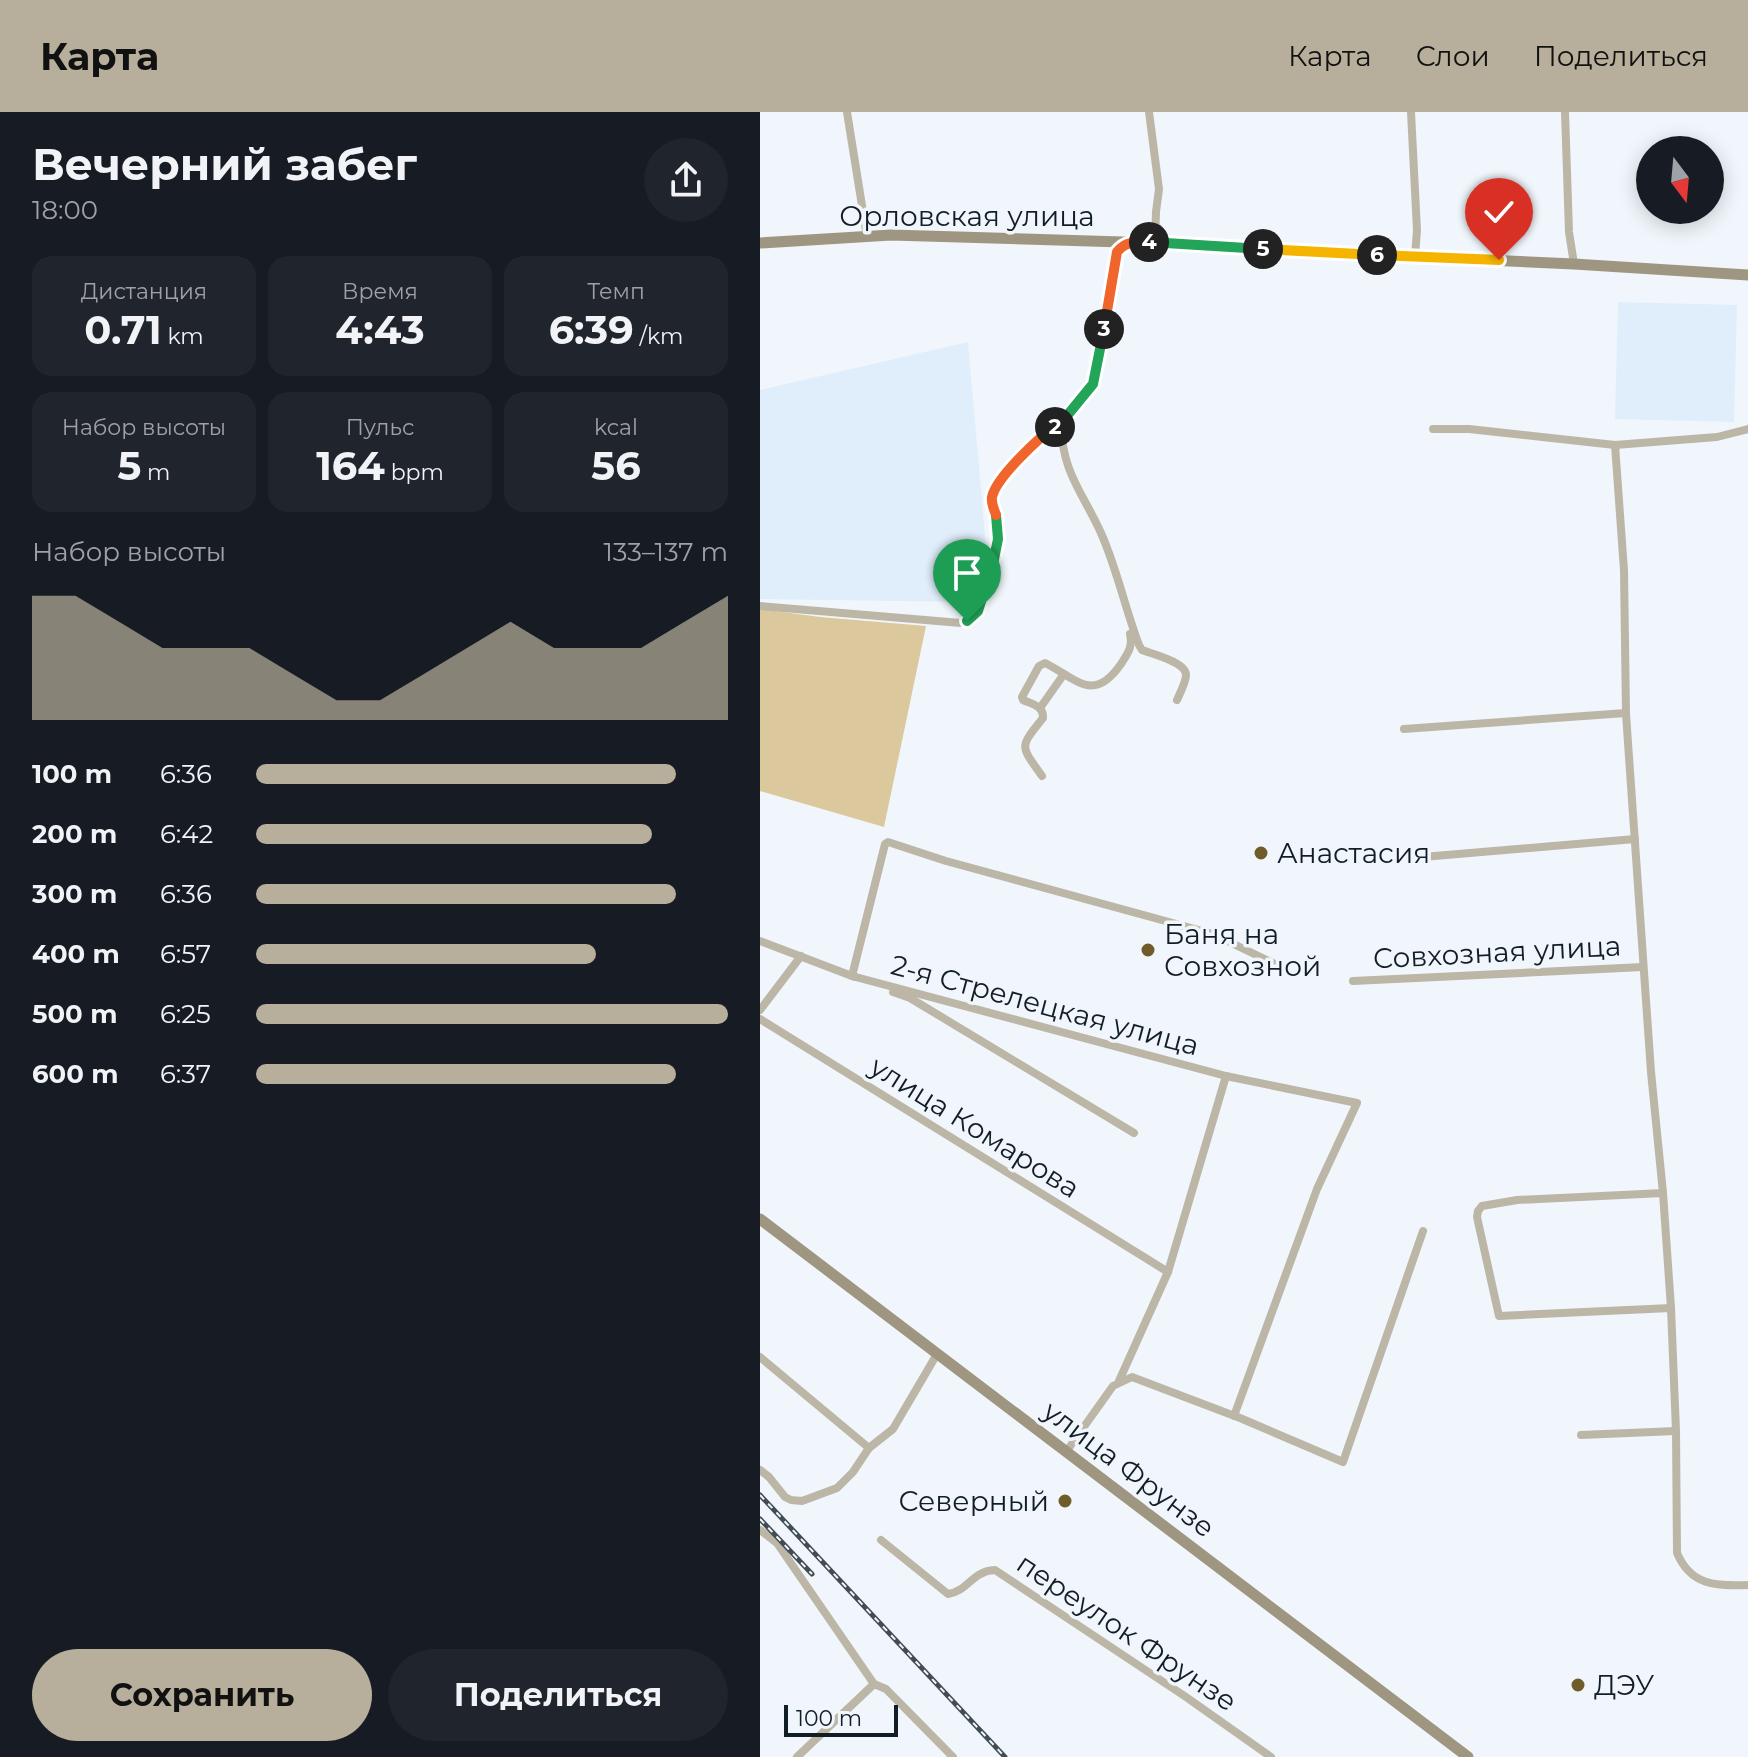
<!DOCTYPE html>
<html lang="ru">
<head>
<meta charset="utf-8">
<style>
  body { margin:0; font-family:Montserrat,sans-serif; background:#20242c; color:#f1f3f6; height:100vh; display:flex; flex-direction:column; font-size:30px; white-space:nowrap }
  * { box-sizing:border-box; margin:0 }
  p { font-size:26px; color:#9ea1a6 }
  .icon { flex:none; width:44px; height:44px; fill:none; stroke:currentColor; stroke-width:2; stroke-linecap:round; stroke-linejoin:round }
  .map { position:relative; flex:1; overflow:hidden }
  .drawer { display:flex; flex-direction:column; background:#171b24; width:760px }
  .drawer>* { flex:none }
  .needle { width:52px; rotate:164deg }
  .buttons { position:absolute; left:876px; top:24px; display:grid; gap:16px }
  .buttons a { display:grid; place-items:center; width:88px; height:88px; border-radius:50%; background:#171b24; box-shadow:0 4px 20px #0003; font-size:40px }
  .scale { position:absolute; left:24px; bottom:20px; width:114px; box-sizing:border-box; padding-left:8px; border:4px solid #121e27; border-top:0; font-size:22px; line-height:28px; white-space:nowrap; color:#121e27; -webkit-text-stroke:6px #f0f6fb; paint-order:stroke }
  .pin { position:absolute; display:grid; place-items:center; width:68px; height:68px; color:#fff; margin:-82px -34px; border-radius:50% 50% 50% 0; rotate:-45deg; box-shadow:0 0 8px #0007 }
  .pin .icon { rotate:45deg }
  .km { position:absolute; width:40px; height:40px; margin:-20px; border-radius:50%; background:#222; color:#fff; font-size:22px; line-height:40px; text-align:center }
  .round { display:grid; place-items:center; flex:none; width:84px; height:84px; border-radius:42px; background:#20242c }
  .headline { display:flex; align-items:center; justify-content:space-between; height:136px; padding:0 32px }
  h1 { font-size:44px; font-weight:700; line-height:60px }
  .figures { display:grid; grid-template-columns:repeat(3,1fr); gap:12px; height:136px; padding:8px 32px }
  .figures div { display:grid; align-content:center; border-radius:20px; background:#20242c; text-align:center }
  .figures b { font-size:40px; font-weight:700 }
  .figures small { font-size:22px; font-weight:400 }
  .figures p { font-size:22px }
  .chart { height:224px; padding:16px 32px }
  .chart p { display:flex; justify-content:space-between }
  .chart svg { width:100%; height:144px; margin-top:8px; fill:#b7af9b; opacity:.7 }
  .action { display:flex; gap:16px; margin-top:auto; padding:16px 32px }
  .action a { flex:1; height:92px; border-radius:48px; background:#b7af9b; color:#111; font-size:32px; font-weight:700; line-height:92px; text-align:center }
  .action a+a { background:#20242c; color:#f1f3f6 }
  ul { padding:0 32px; list-style:none; font-size:26px }
  li { display:grid; grid-template-columns:128px 96px 1fr; align-items:center; height:60px }
  li i { height:20px; border-radius:10px; background:#b7af9b }
  header { display:flex; align-items:center; gap:48px; box-sizing:border-box; height:112px; padding:0 40px; background:#b7af9b; color:#111 }
  header strong { font-size:38px }
  nav { display:flex; gap:44px; margin-inline-start:auto; font-size:28px }
  main { display:flex; flex:1; min-height:0 }
  .map>svg:first-child { display:block }
</style>
</head>
<body>
<header>
<strong>Карта</strong>
<nav><a>Карта</a><a>Слои</a><a>Поделиться</a></nav>
</header>
<main>
<section class="drawer">
<div class="headline"><div><h1>Вечерний забег</h1><p>18:00</p></div><a class="round"><svg class="icon" aria-label="share" viewBox="0 0 24 24"><path d="M12 15V3M7 8l5-5 5 5M5 13v7h14v-7"/></svg></a></div>
<div class="figures">
<div><p>Дистанция</p><b>0.71<small> km</small></b></div>
<div><p>Время</p><b>4:43</b></div>
<div><p>Темп</p><b>6:39<small> /km</small></b></div>
</div>
<div class="figures">
<div><p>Набор высоты</p><b>5<small> m</small></b></div>
<div><p>Пульс</p><b>164<small> bpm</small></b></div>
<div><p>kcal</p><b>56</b></div>
</div>
<div class="chart"><p><span>Набор высоты</span>133–137 m</p>
<svg viewBox="0 0 160 44" preserveAspectRatio="none"><path d="M0 44V6L10 6L20 14L30 22L40 22L50 22L60 30L70 38L80 38L90 30L100 22L110 14L120 22L130 22L140 22L150 14L160 6V44z"/></svg>
</div>
<ul>
<li><b>100 m</b>6:36<i style="width:89%"></i></li>
<li><b>200 m</b>6:42<i style="width:84%"></i></li>
<li><b>300 m</b>6:36<i style="width:89%"></i></li>
<li><b>400 m</b>6:57<i style="width:72%"></i></li>
<li><b>500 m</b>6:25<i style="width:100%"></i></li>
<li><b>600 m</b>6:37<i style="width:89%"></i></li>
</ul>
<div class="action"><a>Сохранить</a><a>Поделиться</a></div>
</section>
<div class="map">
<svg width="988" height="1645" viewBox="0 0 988 1645">
  <rect width="100%" height="100%" fill="#f0f6fb"/>
  <g fill="#dfeefa">
    <path d="M858 190 977 193 974 310 855 307Z"/>
    <path d="M208 230 226 435 203 490 0 487V278Z"/>
  </g>
  <path fill="#dbc89c" d="M0 497 60 505 166 514 124 715 0 679Z"/>
  <g fill="none" stroke-linecap="round" stroke-linejoin="round">
    <g stroke="#bcb6a7" stroke-width="8">
      <path d="M87 0 107 125"/>
      <path d="M389 0 399 77 396 100 395 131"/>
      <path d="M651 0 657 118 655 144"/>
      <path d="M805 0 809 120 814 152"/>
      <path d="M359 130 335 266 330 277 301 311C302 361 322 379 341 421 357 457 365 496 379 533L382 538C392 542 426 550 426 563 426 570 420 581 417 588"/>
      <path d="M673 317H709L855 333 957 325 988 317"/>
      <path d="M855 333 864 458 866 602 891 960 903 1081 911 1196 916 1319 917 1441C931 1474 956 1474 988 1473"/>
      <path d="M0 494 201 511 212 506 218 499C225 476 236 451 238 426 239 412 230 392 233 383 240 361 281 323 301 311"/>
      <path d="M280 596 304 562"/>
      <path d="M644 617 866 601"/>
      <path d="M282 664C260 633 259 636 283 606 284 594 272 592 263 588L262 585 279 554 285 551C317 567 333 592 361 552 368 541 373 535 370 522"/>
      <path d="M651 746 875 727"/>
      <path d="M0 829 92 864 466 964 597 991 557 1077 474 1304"/>
      <path d="M95 865 92 864 125 732 128 730 186 749 453 822 517 853"/>
      <path d="M593 869 883 855"/>
      <path d="M133 880 150 886 374 1021"/>
      <path d="M0 898 41 844"/>
      <path d="M0 907 408 1160"/>
      <path d="M903 1081 757 1088 722 1094 718 1099 717 1105 739 1204 911 1196"/>
      <path d="M0 1245 109 1336"/>
      <path d="M359 1269 408 1160 466 964"/>
      <path d="M821 1323 916 1319"/>
      <path d="M306 1340 353 1274 372 1265 480 1306 583 1350 663 1119"/>
      <path d="M0 1358 9 1365 25 1385 31 1388 42 1389 77 1376 93 1360 109 1336 133 1317 177 1242"/>
      <path d="M0 1418 17 1431 114 1572 126 1577 193 1645"/>
      <path d="M121 1428 188 1482C208 1479 212 1459 235 1458L426 1585 511 1645"/>
      <path d="M37 1645 114 1572"/>
    </g>
    <g stroke="#9f9681" stroke-width="11">
      <path d="M0 131 131 123 395 131 616 143 814 152 988 163"/>
      <path d="M0 1107 708 1645"/>
    </g>
    <g stroke="#414c54" stroke-width="5">
      <g id="rail">
        <path d="M0 1383 245 1645"/>
        <path d="M0 1407 52 1462"/>
      </g>
    </g>
    <use href="#rail" stroke="#f0f6fb" stroke-width="2" stroke-dasharray="6" stroke-linecap="butt"/>
  </g>
  <g fill="none" stroke-linecap="round" stroke-linejoin="round">
    <g stroke="#fff" stroke-width="16">
      <path id="split-1" d="M207 509 218 499 234 447 238 427 236 403"/>
    </g>
    <g stroke="#fff" stroke-width="16">
      <path id="split-2" d="M236 403C234 397 231 392 232 385 236 366 278 326 295 315"/>
    </g>
    <g stroke="#fff" stroke-width="16">
      <path id="split-3" d="M295 315 301 311 333 272 344 217"/>
    </g>
    <g stroke="#fff" stroke-width="16">
      <path id="split-4" d="M344 217 357 140C366 129 376 130 389 130"/>
    </g>
    <g stroke="#fff" stroke-width="16">
      <path id="split-5" d="M389 130 503 137"/>
    </g>
    <g stroke="#fff" stroke-width="16">
      <path id="split-6" d="M503 137 617 143"/>
    </g>
    <g stroke="#fff" stroke-width="16">
      <path id="split-7" d="M617 143 739 148"/>
    </g>
    <use href="#split-1" stroke="#22a559" stroke-width="10"/>
    <use href="#split-2" stroke="#f0652b" stroke-width="10"/>
    <use href="#split-3" stroke="#22a559" stroke-width="10"/>
    <use href="#split-4" stroke="#f0652b" stroke-width="10"/>
    <use href="#split-5" stroke="#22a559" stroke-width="10"/>
    <use href="#split-6" stroke="#f5b400" stroke-width="10"/>
    <use href="#split-7" stroke="#f5b400" stroke-width="10"/>
  </g>
  <g fill="#705c2b" stroke="#f0f6fb" stroke-width="3">
    <circle cx="501" cy="741" r="8"/>
    <circle cx="388" cy="838" r="8"/>
    <circle cx="305" cy="1389" r="8"/>
    <circle cx="818" cy="1573" r="8"/>
  </g>
  <g text-anchor="middle" dominant-baseline="central" stroke-width="7" stroke-linejoin="round" paint-order="stroke">
    <g font-size="28" fill="#121e27" stroke="#f0f6fb">
      <text x="207" y="104">Орловская улица</text>
      <text transform="translate(737 840) rotate(-3)">Совхозная улица</text>
      <text transform="translate(285 893) rotate(15)">2-я Стрелецкая улица</text>
      <text transform="translate(215 1015) rotate(32)">улица Комарова</text>
      <text transform="translate(369 1357) rotate(37)">улица Фрунзе</text>
      <text transform="translate(367 1520) rotate(34)">переулок Фрунзе</text>
    </g>
    <g font-size="28" fill="#121e27" stroke="#f0f6fb" text-anchor="start">
      <text x="517" y="741">Анастасия</text>
      <text x="404" y="822">Баня на<tspan x="404" dy="32">Совхозной</tspan></text>
      <text x="289" y="1389" text-anchor="end">Северный</text>
      <text x="834" y="1573">ДЭУ</text>
    </g>
  </g>
</svg>
<div class="buttons">
<a><svg class="needle" viewBox="-14 -14 28 28"><path d="M0-13l5 13h-10z" fill="#e53935"/><path d="M0 13l5-13h-10z" fill="#9ea1a6"/></svg></a>
</div>
<div class="scale">100 m</div>
<div class="pin" style="left:207px;top:509px;background:#1e9e55"><svg class="icon" aria-label="arrive" viewBox="0 0 24 24"><path d="M6 21V4h12l-3 4 3 4H6"/></svg></div>
<div class="pin" style="left:739px;top:148px;background:#d93025"><svg class="icon" aria-label="check" viewBox="0 0 24 24"><path d="M5 12l5 5 9-10"/></svg></div>
<b class="km" style="left:295px;top:315px">2</b>
<b class="km" style="left:344px;top:217px">3</b>
<b class="km" style="left:389px;top:130px">4</b>
<b class="km" style="left:503px;top:137px">5</b>
<b class="km" style="left:617px;top:143px">6</b>
</div>
</main>
</body>
</html>
